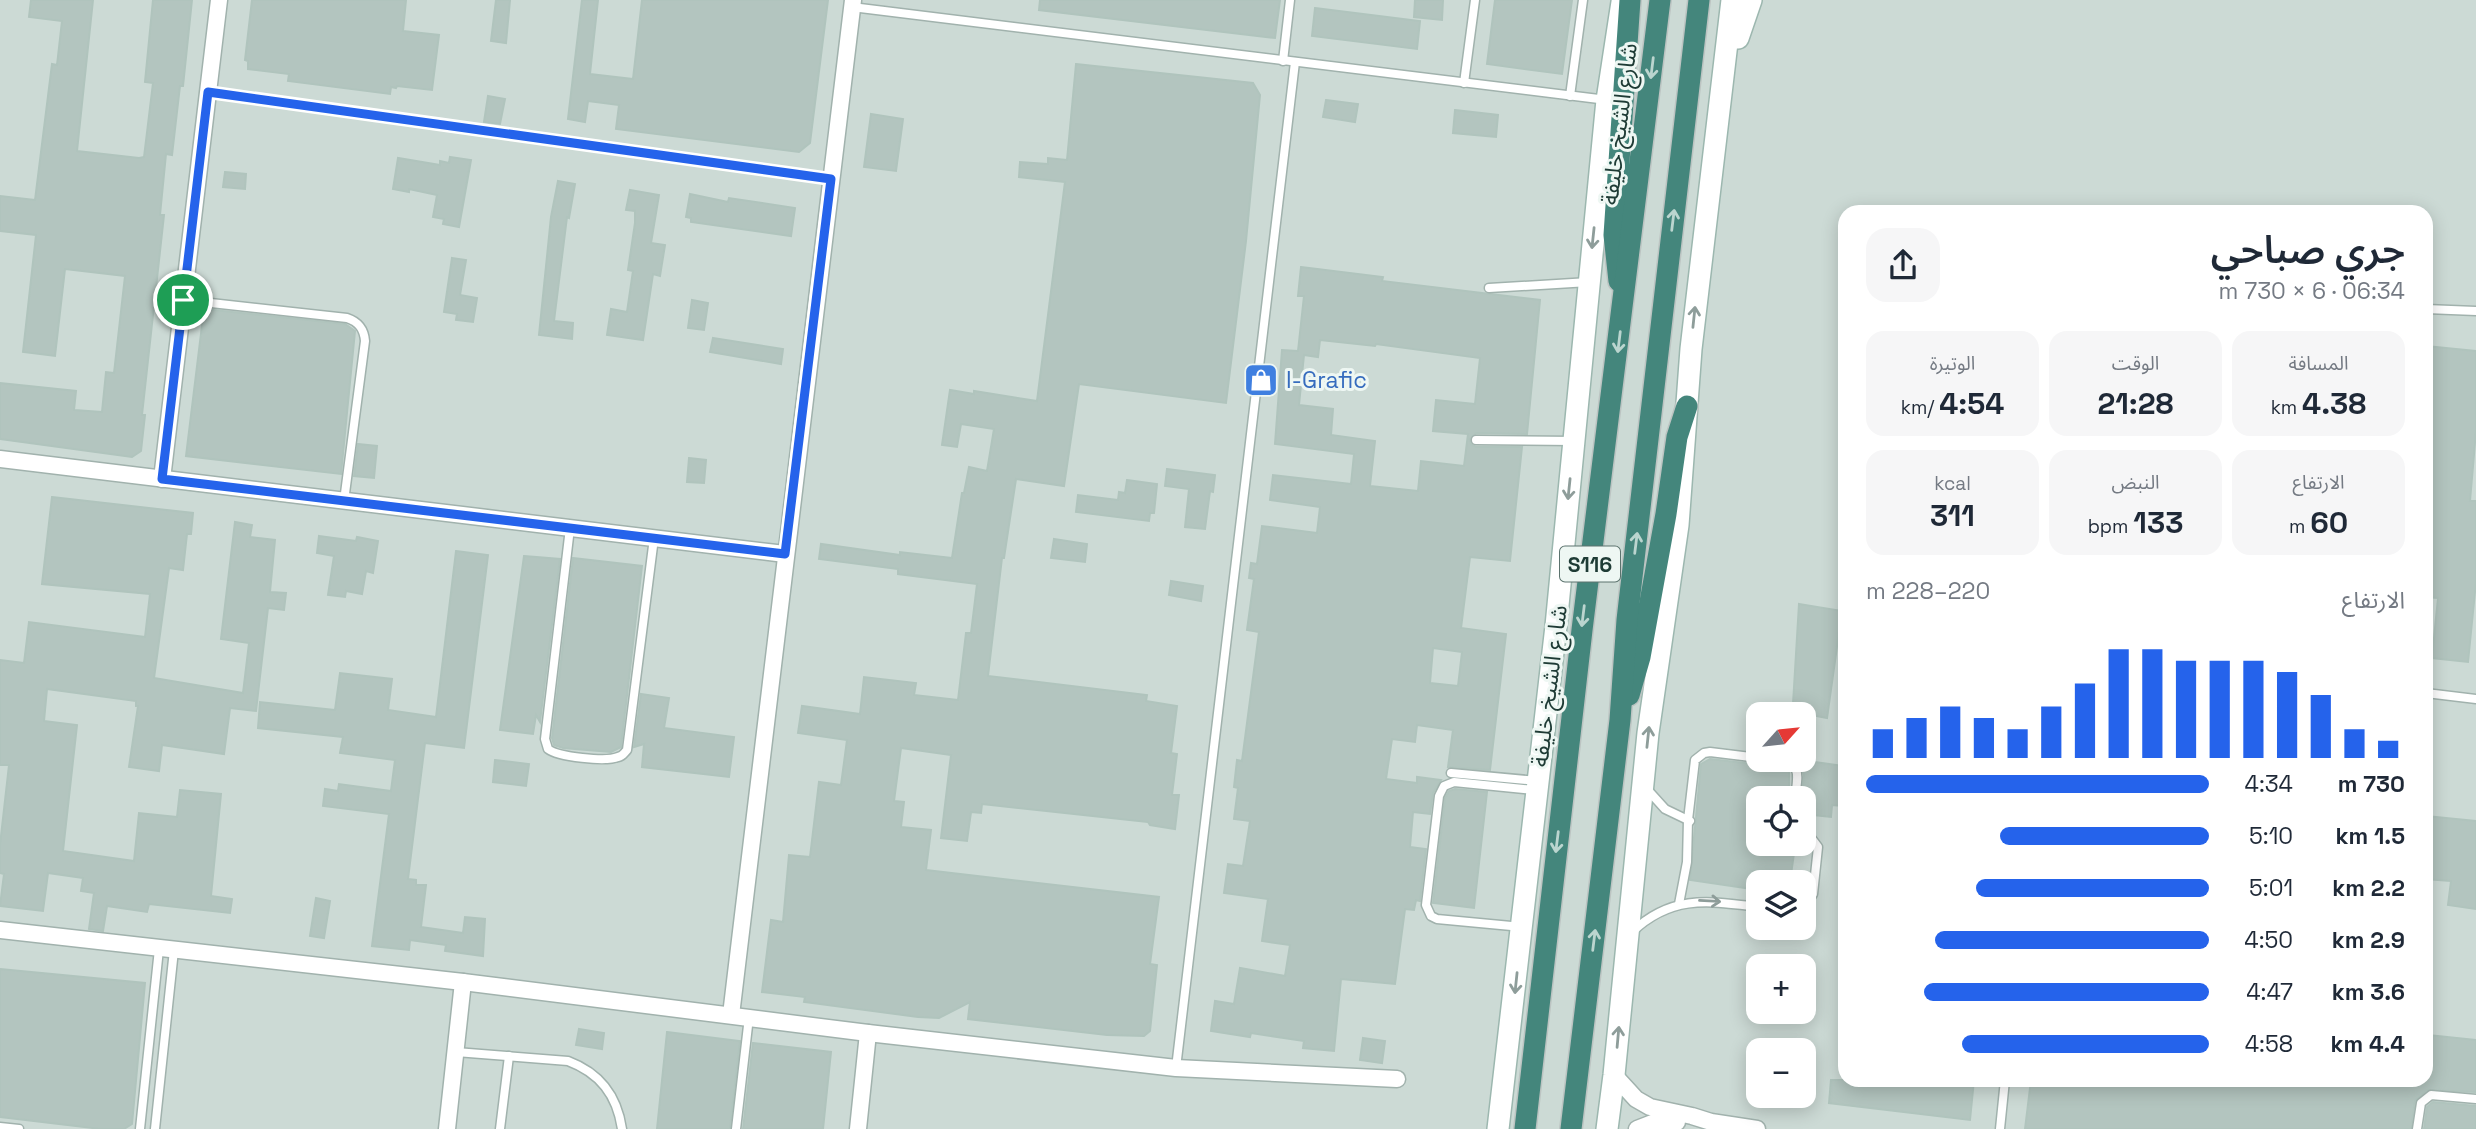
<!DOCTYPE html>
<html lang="ar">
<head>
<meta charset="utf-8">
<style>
  body { margin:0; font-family:"Space Grotesk","Noto Sans Arabic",sans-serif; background:#f6f6f7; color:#1f2937; direction:rtl; height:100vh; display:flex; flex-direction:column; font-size:26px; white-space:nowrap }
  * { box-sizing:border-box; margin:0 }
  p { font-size:23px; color:#747a83 }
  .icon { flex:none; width:38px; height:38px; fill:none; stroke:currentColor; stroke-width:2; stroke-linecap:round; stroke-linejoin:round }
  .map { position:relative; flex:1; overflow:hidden; direction:ltr }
  .details { position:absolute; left:1838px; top:205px; width:595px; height:882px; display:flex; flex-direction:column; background:#fff; border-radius:21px; box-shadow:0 4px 18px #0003; direction:rtl }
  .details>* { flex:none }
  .needle { width:46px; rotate:63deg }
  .tools { position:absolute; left:1746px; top:702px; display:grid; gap:14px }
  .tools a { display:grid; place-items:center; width:70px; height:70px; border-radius:14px; background:#fff; box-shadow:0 4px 18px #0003; font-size:35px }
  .pin { position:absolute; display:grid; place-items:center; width:60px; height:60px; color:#fff; margin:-30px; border:4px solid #fff; border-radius:50%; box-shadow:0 2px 7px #0007 }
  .round { display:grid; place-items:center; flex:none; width:74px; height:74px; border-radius:21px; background:#f6f6f7 }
  .overview { display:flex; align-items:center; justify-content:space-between; height:119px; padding:0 28px }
  h1 { font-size:38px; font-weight:600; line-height:52px }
  .metrics { display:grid; grid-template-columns:repeat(3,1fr); gap:10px; height:119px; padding:7px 28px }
  .metrics div { display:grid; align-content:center; border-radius:18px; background:#f6f6f7; text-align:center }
  .metrics b { font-size:30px; font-weight:600 }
  .metrics small { font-size:19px; font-weight:400 }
  .metrics p { font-size:19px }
  .chart { height:196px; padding:14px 28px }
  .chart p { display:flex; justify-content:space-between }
  .chart svg { width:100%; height:126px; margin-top:7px; stroke:#2563eb; stroke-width:6 }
  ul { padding:0 28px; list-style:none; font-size:23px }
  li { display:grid; grid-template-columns:112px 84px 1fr; align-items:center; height:52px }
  li i { height:18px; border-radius:9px; background:#2563eb }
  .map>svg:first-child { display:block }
</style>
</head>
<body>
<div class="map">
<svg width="2476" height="1129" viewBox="0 0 2476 1129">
  <rect width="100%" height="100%" fill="#deeae6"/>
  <path fill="#ccdad5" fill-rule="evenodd" d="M0 0H2476V1129H0ZM1844 212H2426V1080H1844ZM1759 714H1804V760H1759ZM1759 798H1804V844H1759ZM1759 882H1804V928H1759ZM1759 966H1804V1012H1759ZM1759 1050H1804V1096H1759Z"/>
  <g fill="#b3c5bf" stroke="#b0c4bd" stroke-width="2" fill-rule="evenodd">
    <path d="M31 0H93L77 151 139 158 144 157 153 83 145 82 153 0H192L183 86H180L172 155 166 154 160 215H164L142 415H145L141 451 132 457 0 439V383L76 391 74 410 102 412 106 372 114 373 125 276 65 269 55 356 23 352 36 235 0 231V196L35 200 52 64 57 65 62 21 29 17Z"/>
    <path d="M252 0H406L403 31 439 35 432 90 397 86 396 88 391 87 390 94 288 81 289 74 248 69V61L245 60Z"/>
    <path d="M496 0H510L506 43 491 41Z"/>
    <path d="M582 0H598L590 74 633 79 642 0H828L810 143 799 152 616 129 619 105 588 101 585 122 568 119Z"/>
    <path d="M1040 0H1280L1275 38 1039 10Z"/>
    <path d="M1415 0H1443L1442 20 1414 17Z"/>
    <path d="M1495 0H1572L1562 74 1487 64Z"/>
    <path d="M1315 8 1420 21 1417 49 1312 36Z"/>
    <path d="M1076 64 1253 83 1260 95 1246 241 1226 403 1079 384 1064 486 1016 479 1004 558H1002L988 676 1147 695 1146 701 1177 706 1171 753 1177 754 1172 795H1179L1175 829 1150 825 1148 822 982 804 981 813 971 812 967 841 941 838 951 755 901 748 894 801 904 802 901 827 931 830 926 870 1159 897 1150 964 1157 965 1150 1031 1144 1036 1107 1035 968 1019 970 1002 939 1018 918 1017 804 1002 805 997 762 992 771 920 783 922 789 855 810 857 819 782 841 785 847 740 798 733 802 706 860 714 864 677 916 683 914 695 958 700 966 633H971L977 584 898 574V569L819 559 821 544 900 555V552L952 558 962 493H964L969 467 987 471 994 429 961 424 957 447 942 445 950 390 974 394V391L1037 401 1065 182 1019 177 1020 162 1048 164V158L1067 160Z"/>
    <path d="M488 96 505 99 500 124 484 122Z"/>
    <path d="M1326 100 1358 104 1355 122 1323 117Z"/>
    <path d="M1455 110 1498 115 1496 137 1453 133Z"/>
    <path d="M871 114 903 119 896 171 864 167Z"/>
    <path d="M450 157 471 160 459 227 443 224 444 219 433 217 437 195 409 189V192L393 189 398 158 440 165V161L449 163Z"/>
    <path d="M225 172 246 174 245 189 223 187Z"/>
    <path d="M558 181 575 184 569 218 567 217 554 321 573 323 572 339 539 335 551 217Z"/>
    <path d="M630 190 659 195 651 243 665 245 660 276 653 274 643 340 607 335 611 309 627 312 633 271 628 270 635 223V211L626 210Z"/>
    <path d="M690 194 728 202 729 198 795 208 791 236 691 222V218L686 217Z"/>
    <path d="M452 258 466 260 460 295 477 298 473 322 456 320 457 314 444 312Z"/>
    <path d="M1301 267 1383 277 1382 281 1540 300 1527 434 1476 433 1470 439 1471 444 1476 447H1522L1510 561 1470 557 1461 628 1506 634 1490 770 1448 767 1453 730 1417 725 1415 742 1392 739 1386 779 1417 783V777L1441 780 1433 793 1430 814 1413 812 1410 847 1426 849 1420 901 1416 900 1414 910 1405 909 1395 984 1341 979 1334 1051 1303 1048 1304 1041 1251 1033 1250 1037 1211 1031 1215 1001 1234 1004 1240 968 1285 976 1290 945 1262 941 1268 899 1224 893 1228 864 1243 866 1250 821 1234 819 1238 788 1234 787 1237 760 1242 761 1259 632 1247 630 1254 579 1249 578 1251 563 1257 564 1262 526 1317 533 1320 507 1270 500 1273 475 1351 484 1354 454 1275 444 1282 350 1298 351 1304 296H1298ZM1320 340 1375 346 1376 344 1480 358 1475 404 1436 400 1433 431 1468 434 1464 466 1421 461 1418 491 1370 486 1375 441 1331 435 1333 409 1299 405 1304 355 1318 357ZM1433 648 1462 652 1458 686 1430 683Z"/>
    <path d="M692 300 708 303 704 330 688 328Z"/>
    <path d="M204 309 345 324 355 331 341 474 186 456Z"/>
    <path d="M713 338 783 349 781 364 710 352Z"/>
    <path d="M2426 346 2476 351V431L2470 501H2476V582L2468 662 2432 658 2438 598 2426 597Z"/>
    <path d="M358 444 377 446 374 478 354 476Z"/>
    <path d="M689 458 706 460 704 483 687 482Z"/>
    <path d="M1167 469 1215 475 1213 492 1210 491 1205 529 1185 527 1189 489 1165 486Z"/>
    <path d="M1127 480 1157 484 1154 513H1150L1149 521 1076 512 1078 495 1118 500 1119 492 1125 493Z"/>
    <path d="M52 497 193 513 191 534H187L183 570 169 568 154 678 243 693 249 643 221 639 235 522 252 525 250 537 275 540 270 592 286 593 284 610 268 608 256 711 230 708 224 754 162 745 159 771 129 767 138 706H136V701L47 689 44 721 77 725 63 851 134 861 139 813 177 817 180 790 221 794 211 896 232 899 230 913 149 904 147 912 107 906 103 931 89 929 94 893 81 891 83 878 48 873 43 911 0 906 4 874 0 873V845L9 765H0V660L24 663 29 622 145 637 150 594 42 584Z"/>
    <path d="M319 536 356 541 357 537 378 541 373 573 366 571 362 594 346 591 345 597 328 595 334 556 317 553Z"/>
    <path d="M1054 539 1087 544 1085 562 1051 558Z"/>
    <path d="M456 551 488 555 464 748 425 743 408 879 416 880V885H426L421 927 463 933 465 917 485 919 483 956 445 951 446 945 410 940 409 950 372 946 389 814 323 806 325 789 338 791 339 784 391 791 395 760 340 753 343 737 258 728 260 702 335 710 340 673 392 679 388 710 436 717Z"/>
    <path d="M524 556 560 559 540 722 536 715 533 734 500 730Z"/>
    <path d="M573 558 642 566 621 747 611 752 563 748 554 745 552 738Z"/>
    <path d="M1171 581 1203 586 1201 601 1169 595Z"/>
    <path d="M1799 604 1842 611 1827 718 1796 712 1797 704H1793Z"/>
    <path d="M641 694 669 698 664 728 734 737 729 777 642 767 644 744 634 747Z"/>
    <path d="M1710 759 1771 766 1789 771V798H1759V844H1783L1795 846 1790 882H1759V890L1690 880 1701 764Z"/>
    <path d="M495 760 529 764 526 786 493 782Z"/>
    <path d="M1800 760 1844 766 1842 806 1832 805 1831 817 1804 814V798H1802L1804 775Z"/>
    <path d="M1455 789 1487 792 1474 908 1433 903 1445 798 1449 791Z"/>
    <path d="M2426 816 2476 821V909L2448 905 2451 881 2426 879Z"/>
    <path d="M316 898 330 901 324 938 310 936Z"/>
    <path d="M0 969 145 983 132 1124 124 1129H101L0 1117Z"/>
    <path d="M579 1029 604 1033 602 1049 576 1045Z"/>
    <path d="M667 1032 740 1041 730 1129H657Z"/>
    <path d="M2428 1035 2476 1040V1092L2427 1090 2415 1101 2411 1129H2025L2031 1080H2426Z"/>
    <path d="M1363 1038 1385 1041 1382 1063 1360 1060Z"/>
    <path d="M753 1043 831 1052 823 1129H743Z"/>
    <path d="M1831 1080H1974L1970 1120 1829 1103Z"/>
    <path d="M2433 1102 2476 1106V1129H2424L2427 1107Z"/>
  </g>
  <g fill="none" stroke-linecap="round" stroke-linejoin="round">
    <g stroke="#a1b2ad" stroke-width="11">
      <g id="service">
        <path d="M852 7 1607 100"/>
        <path d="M1283 61 1290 0"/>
        <path d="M1464 83 1475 0"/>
        <path d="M208 92 831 179"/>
        <path d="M1570 96 1583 0"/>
        <path d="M1489 288 1589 282"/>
        <path d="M184 300 347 318C359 322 364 329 365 341L344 501"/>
        <path d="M2426 309 2476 311"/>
        <path d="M1476 440 1574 441"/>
        <path d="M570 528 545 739 548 749C558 757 606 762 618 757 623 756 623 754 627 750L654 538"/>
        <path d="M2426 693 2476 699"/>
        <path d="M1773 760C1803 763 1798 773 1795 798"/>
        <path d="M1451 773 1538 781"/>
        <path d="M1646 788 1665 809 1690 821"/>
        <path d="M1804 837 1812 839 1818 847 1813 894 1804 907"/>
        <path d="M1679 904 1687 862 1688 820 1695 760 1704 753 1710 752 1759 758"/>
        <path d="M1522 927 1437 919 1431 916 1426 905 1439 796 1444 786 1454 782 1534 790"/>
        <path d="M1632 932C1672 894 1709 901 1759 907"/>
        <path d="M456 1052 568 1061C600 1073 617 1095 622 1129"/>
        <path d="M1176 1068 1295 62"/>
        <path d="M0 1127 19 1129"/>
        <path d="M140 1129 159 949"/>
        <path d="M155 1129 174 950"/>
        <path d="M500 1129 509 1056"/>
        <path d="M736 1129 749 1017"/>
        <path d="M2000 1129 2005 1080"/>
        <path d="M2417 1129 2421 1103 2431 1095 2476 1099"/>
      </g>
    </g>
    <g stroke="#a1b2ad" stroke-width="19">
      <g id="minor">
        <path d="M0 459 785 554"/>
        <path d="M162 479 219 0"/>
        <path d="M0 930 463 982 868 1033 1176 1068 1397 1079"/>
        <path d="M731 1015 853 0"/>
        <path d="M1614 1075 1636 1099 1650 1107 1692 1116 1711 1122 1757 1129"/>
        <path d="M447 1129 463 982"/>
        <path d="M858 1129 868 1033"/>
        <path d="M1637 1129 1655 1122H1677"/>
      </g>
    </g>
    <g stroke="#9cb7af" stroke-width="24">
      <g id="secondary">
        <path d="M1738 38 1751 0"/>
        <path d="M1498 1129 1556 626 1607 100 1622 2"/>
        <path d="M1607 1129 1614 1075 1648 733 1678 525 1691 349 1732 0"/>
      </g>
    </g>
    <g stroke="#bcc4c2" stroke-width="24">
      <g id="trunk">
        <path d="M1619 281 1614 235 1630 0"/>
        <path d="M1629 695 1640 657 1666 514 1677 437 1687 406"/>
        <path d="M1525 1129 1582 630 1660 0"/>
        <path d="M1571 1129 1620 720 1627 620 1699 0"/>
      </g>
    </g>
    <use href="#service" stroke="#fff" stroke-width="8"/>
    <use href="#minor" stroke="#fff" stroke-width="16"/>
    <use href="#secondary" stroke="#fff" stroke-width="21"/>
    <use href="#trunk" stroke="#44867c" stroke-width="21"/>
  </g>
  <defs><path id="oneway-shaft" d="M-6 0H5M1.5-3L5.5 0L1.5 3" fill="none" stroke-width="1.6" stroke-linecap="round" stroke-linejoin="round" transform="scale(1.75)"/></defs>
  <g stroke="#bbd5cf">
    <use href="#oneway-shaft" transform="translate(1652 68) rotate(97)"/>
    <use href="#oneway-shaft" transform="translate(1673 220) rotate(-83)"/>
    <use href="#oneway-shaft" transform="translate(1619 342) rotate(97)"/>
    <use href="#oneway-shaft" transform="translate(1636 543) rotate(-83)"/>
    <use href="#oneway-shaft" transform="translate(1583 616) rotate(97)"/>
    <use href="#oneway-shaft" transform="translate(1557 842) rotate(97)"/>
    <use href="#oneway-shaft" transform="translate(1594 940) rotate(-83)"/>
  </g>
  <g stroke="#8e9d9a">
    <use href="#oneway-shaft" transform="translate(1593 238) rotate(96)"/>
    <use href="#oneway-shaft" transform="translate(1694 317) rotate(-84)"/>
    <use href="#oneway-shaft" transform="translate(1569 489) rotate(96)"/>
    <use href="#oneway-shaft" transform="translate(1648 737) rotate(-84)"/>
    <use href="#oneway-shaft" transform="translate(1710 901) rotate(3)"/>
    <use href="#oneway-shaft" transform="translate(1516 983) rotate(96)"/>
    <use href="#oneway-shaft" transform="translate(1618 1037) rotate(-85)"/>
  </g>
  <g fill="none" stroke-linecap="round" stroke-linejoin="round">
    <g stroke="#fff" stroke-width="14">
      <path id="route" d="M208 92 831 179 785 554 162 479Z"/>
    </g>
    <use href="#route" stroke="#2563eb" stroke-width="9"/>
  </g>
  <defs>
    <g id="shop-square" transform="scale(1.75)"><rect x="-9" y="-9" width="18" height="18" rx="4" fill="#3f7fe0" stroke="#eef7f3"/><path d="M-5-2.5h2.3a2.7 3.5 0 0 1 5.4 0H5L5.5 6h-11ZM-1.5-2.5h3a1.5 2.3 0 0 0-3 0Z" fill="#fff"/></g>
  </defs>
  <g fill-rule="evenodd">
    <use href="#shop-square" x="1261" y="380"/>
  </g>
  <g text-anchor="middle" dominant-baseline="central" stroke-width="6" stroke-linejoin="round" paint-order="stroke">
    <rect fill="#eef7f3" stroke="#5c736e" stroke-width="2" x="1560" y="546.5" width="60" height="35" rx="5"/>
    <g font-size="21" font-weight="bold" fill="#1e3b35">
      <text x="1590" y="564">S116</text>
    </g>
    <g font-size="23" fill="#1e3b35" stroke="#eef7f3">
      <text transform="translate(1619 124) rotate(-83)">شارع الشيخ خليفة</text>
      <text transform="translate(1549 686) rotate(-83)">شارع الشيخ خليفة</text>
    </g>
    <g font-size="23" fill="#366cbe" stroke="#eef7f3" text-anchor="start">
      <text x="1286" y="380">I-Grafic</text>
    </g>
  </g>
</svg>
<div class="tools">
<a><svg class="needle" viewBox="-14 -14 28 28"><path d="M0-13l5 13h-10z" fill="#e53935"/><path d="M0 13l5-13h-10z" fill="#747a83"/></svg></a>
<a><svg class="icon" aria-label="locate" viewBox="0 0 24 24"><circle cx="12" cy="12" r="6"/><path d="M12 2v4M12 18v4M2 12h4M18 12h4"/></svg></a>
<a><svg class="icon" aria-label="layers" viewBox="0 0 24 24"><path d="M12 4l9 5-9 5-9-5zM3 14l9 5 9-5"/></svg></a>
<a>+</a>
<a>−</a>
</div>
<div class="pin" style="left:183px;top:300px;background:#1e9e55"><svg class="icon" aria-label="arrive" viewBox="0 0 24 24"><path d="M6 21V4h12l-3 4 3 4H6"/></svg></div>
<section class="details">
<div class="overview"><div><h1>جري صباحي</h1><p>06:34 · 6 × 730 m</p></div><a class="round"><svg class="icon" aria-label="share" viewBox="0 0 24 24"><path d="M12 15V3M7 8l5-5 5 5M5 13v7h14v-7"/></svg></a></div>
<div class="metrics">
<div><p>المسافة</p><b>4.38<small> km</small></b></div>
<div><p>الوقت</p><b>21:28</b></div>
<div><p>الوتيرة</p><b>4:54<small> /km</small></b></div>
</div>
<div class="metrics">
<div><p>الارتفاع</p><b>60<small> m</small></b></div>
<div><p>النبض</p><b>133<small> bpm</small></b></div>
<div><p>kcal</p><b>311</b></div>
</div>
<div class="chart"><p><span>الارتفاع</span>220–228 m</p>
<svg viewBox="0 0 160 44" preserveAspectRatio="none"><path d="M5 44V34M15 44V30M25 44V26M35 44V30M45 44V34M55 44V26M65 44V18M75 44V6M85 44V6M95 44V10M105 44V10M115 44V10M125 44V14M135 44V22M145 44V34M155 44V38"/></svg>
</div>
<ul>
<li><b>730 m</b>4:34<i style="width:100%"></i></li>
<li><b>1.5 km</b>5:10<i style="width:61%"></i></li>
<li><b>2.2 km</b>5:01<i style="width:68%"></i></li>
<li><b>2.9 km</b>4:50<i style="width:80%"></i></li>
<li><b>3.6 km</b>4:47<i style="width:83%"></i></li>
<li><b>4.4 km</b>4:58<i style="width:72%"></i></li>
</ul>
</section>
</div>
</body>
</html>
